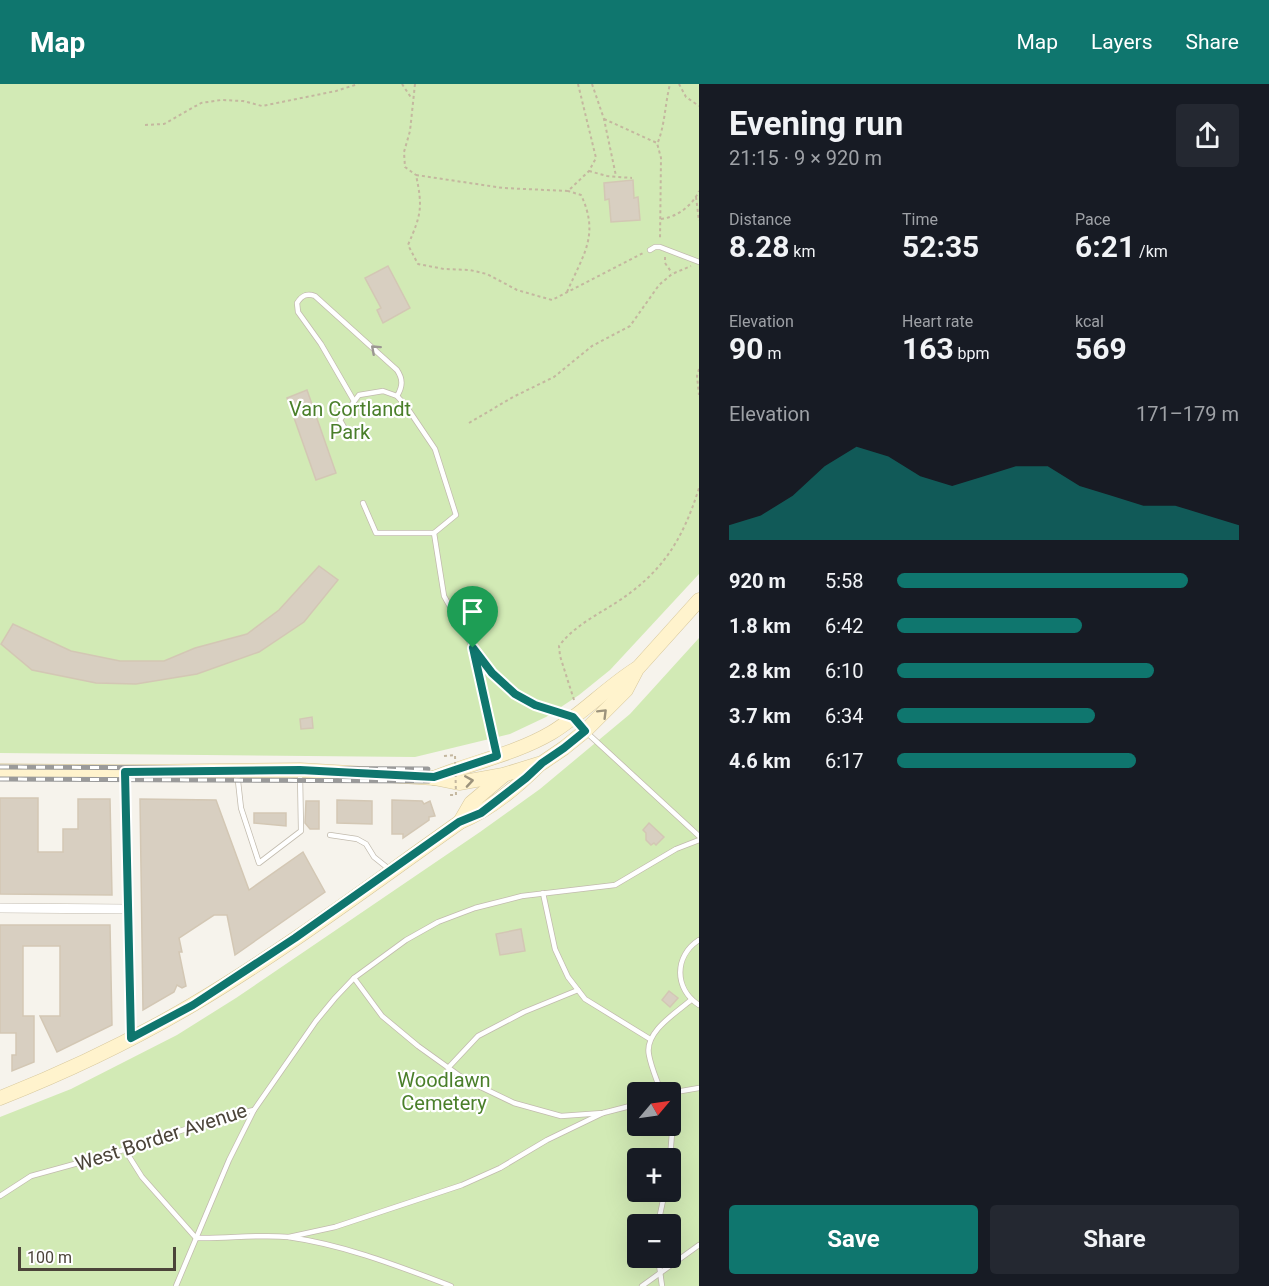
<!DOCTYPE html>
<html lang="en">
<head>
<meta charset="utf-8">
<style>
  body { margin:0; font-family:Roboto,sans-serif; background:#242831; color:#f1f3f6; height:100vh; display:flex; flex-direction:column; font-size:22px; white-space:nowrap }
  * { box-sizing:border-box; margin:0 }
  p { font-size:20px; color:#9ea1a6 }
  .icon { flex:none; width:33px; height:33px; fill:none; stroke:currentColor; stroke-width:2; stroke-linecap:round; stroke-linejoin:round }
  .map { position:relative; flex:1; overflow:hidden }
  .details { display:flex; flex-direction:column; background:#171b24; width:570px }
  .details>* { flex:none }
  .needle { width:39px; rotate:61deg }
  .tools { position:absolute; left:627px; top:998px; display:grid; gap:12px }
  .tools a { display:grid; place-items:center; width:54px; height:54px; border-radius:6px; background:#171b24; box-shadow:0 6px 24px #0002; font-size:30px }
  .scale { position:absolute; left:18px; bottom:15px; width:158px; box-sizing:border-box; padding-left:6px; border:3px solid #4b4439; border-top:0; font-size:16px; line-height:21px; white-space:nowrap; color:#4b4439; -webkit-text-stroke:4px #fff; paint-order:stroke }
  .pin { position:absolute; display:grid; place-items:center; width:51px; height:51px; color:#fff; margin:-62px -26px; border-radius:50% 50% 50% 0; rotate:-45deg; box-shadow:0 0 6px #0007 }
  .pin .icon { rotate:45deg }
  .round { display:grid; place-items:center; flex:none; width:63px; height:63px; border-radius:6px; background:#242831 }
  .head { display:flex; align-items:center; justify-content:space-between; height:102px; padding:0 30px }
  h1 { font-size:33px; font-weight:700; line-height:45px }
  .stats { display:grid; grid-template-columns:repeat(3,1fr); gap:9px; height:102px; padding:6px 30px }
  .stats div { display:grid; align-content:center }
  .stats b { font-size:30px; font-weight:700 }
  .stats small { font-size:16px; font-weight:400 }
  .stats p { font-size:16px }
  .chart { height:168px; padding:12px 30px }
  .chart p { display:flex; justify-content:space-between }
  .chart svg { width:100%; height:108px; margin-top:6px; fill:#0f766e; opacity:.7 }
  .button { display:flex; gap:12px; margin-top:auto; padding:12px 30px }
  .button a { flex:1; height:69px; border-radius:6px; background:#0f766e; color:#fff; font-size:24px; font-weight:700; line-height:69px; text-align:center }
  .button a+a { background:#242831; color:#f1f3f6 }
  ul { padding:0 30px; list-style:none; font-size:20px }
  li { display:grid; grid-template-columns:96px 72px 1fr; align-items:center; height:45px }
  li i { height:15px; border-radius:8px; background:#0f766e }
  header { display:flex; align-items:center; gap:36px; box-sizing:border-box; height:84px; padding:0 30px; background:#0f766e; color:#fff }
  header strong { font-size:28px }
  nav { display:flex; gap:33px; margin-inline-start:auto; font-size:21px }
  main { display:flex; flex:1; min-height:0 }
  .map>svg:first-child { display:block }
</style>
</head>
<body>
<header>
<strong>Map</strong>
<nav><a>Map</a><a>Layers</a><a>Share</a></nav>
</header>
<main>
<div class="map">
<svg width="699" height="1202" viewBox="0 0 699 1202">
  <rect width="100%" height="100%" fill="#f6f3ec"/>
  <g fill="#d2eab5" fill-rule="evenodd">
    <path d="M0 0H699V490L610 586 579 611 546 633 510 650 415 673 0 669Z"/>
    <path d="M699 554V1202H0V1033L71 1005 177 951 236 914 480 748 540 705 630 630ZM638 1008H670V1041H638ZM638 1074H670V1107H638ZM638 1140H670V1173H638Z"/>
  </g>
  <g fill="#d8cfc1" stroke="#d3c7b4" stroke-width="1.5">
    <path d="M633 96 634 114 638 113 640 136 611 138 609 115 605 116 604 99Z"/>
    <path d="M388 182 410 224 383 239 377 226 381 224 365 194Z"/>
    <path d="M307 306 336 389 316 396 287 314Z"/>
    <path d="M319 482 338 496 304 538 259 568 197 590 136 600 96 599 32 586 1 560 13 540 71 567 120 577H164L195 564 247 550 279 526Z"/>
    <path d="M312 633 313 644 301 645 300 635Z"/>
    <path d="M0 714H38V768H63V745H78V715H110L112 811 0 810Z"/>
    <path d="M140 715 216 716 249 806 303 768 325 808 235 871 227 831H214L179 854 182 868H179L186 902 182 904 177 901 174 908 143 926Z"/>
    <path d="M337 716 372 717V740L337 739Z"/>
    <path d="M392 716 422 717 424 720 430 717 435 732 429 733V736L403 754V750H392Z"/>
    <path d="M306 717H319V745H310L305 739Z"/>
    <path d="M254 729H286V742L254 739Z"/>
    <path d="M649 739 664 753 656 761 654 759 651 761 646 756V749L643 746Z"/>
    <path d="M0 841H110L112 941 57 968 40 932H60V862H23V932H34V978L12 987V971H16V949H0Z"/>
    <path d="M521 845 525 867 500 871 496 850Z"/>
    <path d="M669 907 678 914 670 923 662 916Z"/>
  </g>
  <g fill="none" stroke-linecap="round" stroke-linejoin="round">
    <g stroke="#c2bbae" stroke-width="6">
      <g id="lane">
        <path d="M650 166 655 163H660L699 178"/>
        <path d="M354 317 321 260 298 228 297 219C302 211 307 209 315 212L397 286C403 295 403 302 397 312"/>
        <path d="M344 343 340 336 359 311 383 307 397 312 406 322 435 365 456 431 434 449 444 512 473 564 492 589 515 610 535 621 573 633 585 647 699 752"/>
        <path d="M363 419 376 449H434"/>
        <path d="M474 567 497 670"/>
        <path d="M237 688 241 724 259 779 301 747 300 689"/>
        <path d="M330 751 357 755 366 760 374 773 389 785"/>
        <path d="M543 809 555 865 568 893 585 915 650 955"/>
        <path d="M699 856C674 872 674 905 699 921"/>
        <path d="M354 894 382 932 418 962 464 995 514 1019 561 1032 603 1029 638 1020"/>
        <path d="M448 984 478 952 524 928 578 906"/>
        <path d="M661 1008C657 996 651 983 649 971 644 948 676 929 691 916"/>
        <path d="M670 1009 699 1004"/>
        <path d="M670 1041 672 1049 670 1074"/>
        <path d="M125 1066 142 1093 196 1154C225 1155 260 1150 288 1153 345 1161 398 1182 451 1202"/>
        <path d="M0 1112 31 1092 111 1070 219 1034 254 1026 316 937 335 914 354 894 406 856 438 838 475 824 522 812 615 801 676 765 699 756"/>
        <path d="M658 1140 665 1107"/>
        <path d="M289 1153 335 1143 462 1101 500 1084 547 1056 603 1029"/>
        <path d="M658 1173 662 1202"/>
        <path d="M176 1202 229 1076 254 1026"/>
        <path d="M642 1202 699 1161"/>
      </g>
    </g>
    <g stroke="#c2bbae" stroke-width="10">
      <g id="street">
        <path d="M125 688 131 954"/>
        <path d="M0 824 127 825"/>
      </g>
    </g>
    <g stroke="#d6c79b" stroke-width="15">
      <g id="secondary">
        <path d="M0 687 125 688 300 686 434 694 459 699 503 691 542 679 564 664 585 647 626 606 637 585 699 516"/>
        <path d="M434 694C473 678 515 670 551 649 581 631 606 604 636 585"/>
        <path d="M460 738 471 719 503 692"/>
        <path d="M0 1014C66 988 131 957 192 921 285 866 372 800 460 738 490 726 516 704 539 681"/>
      </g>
    </g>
    <g stroke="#c4b79f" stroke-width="2" stroke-dasharray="3 3" stroke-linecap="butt">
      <path d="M402 0 412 15"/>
      <path d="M415 0 410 47 404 68 405 83 416 91"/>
      <path d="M578 0 596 74 589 87 568 107 503 104 416 91C423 124 421 131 408 161L418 180 444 185 470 186 487 190 517 206 552 216 645 168"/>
      <path d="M592 0 604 35 616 92"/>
      <path d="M679 0 686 13 699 22"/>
      <path d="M604 35 657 59 661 74 660 156"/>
      <path d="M145 41 164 40 201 19 221 16 243 17 262 22 336 7 358 0"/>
      <path d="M658 58C665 40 665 20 670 0"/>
      <path d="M589 87 607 92 632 94"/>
      <path d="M696 113 699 137"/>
      <path d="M661 135C677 133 692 122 699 107"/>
      <path d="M665 173V179L672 189"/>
      <path d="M567 208C583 171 600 151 581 111L568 107"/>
      <path d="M699 285 697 292 699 311"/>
      <path d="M469 339 513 313 554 293 592 262 630 242 659 201 672 190 691 182"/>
      <path d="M574 616 560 572 559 562C573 543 595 532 614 520 661 490 682 458 699 404"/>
    </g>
    <use href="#lane" stroke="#fff" stroke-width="4.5"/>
    <use href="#street" stroke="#fff" stroke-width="9"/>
    <use href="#secondary" stroke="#fff3cd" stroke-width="14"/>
    <g stroke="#9a9a9a" stroke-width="5">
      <g id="rail">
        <path d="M0 683 428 685"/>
        <path d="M0 695 429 697"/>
      </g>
    </g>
    <use href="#rail" stroke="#fff" stroke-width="3" stroke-dasharray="9" stroke-linecap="butt"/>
    <path stroke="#c4b79f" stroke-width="2" stroke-dasharray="3 3" stroke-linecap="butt" d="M444 672 455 671 456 711H450"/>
  </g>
  <defs><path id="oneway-chevron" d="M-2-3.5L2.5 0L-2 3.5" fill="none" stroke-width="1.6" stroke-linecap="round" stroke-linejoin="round" transform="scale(1.5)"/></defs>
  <use stroke="#9c9892" href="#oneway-chevron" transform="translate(375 265) rotate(-138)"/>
  <g stroke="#9c937c">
    <use href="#oneway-chevron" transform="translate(603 629) rotate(-45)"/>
    <use href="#oneway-chevron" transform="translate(469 697) rotate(-9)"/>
  </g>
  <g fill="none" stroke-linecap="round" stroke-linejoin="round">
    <g stroke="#fff" stroke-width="12">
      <path id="route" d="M473 564 492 589 515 610 535 621 573 633 585 647 564 664 542 679 526 694 481 729 459 738 295 854 193 921 131 954 125 688 300 686 434 693 497 672Z"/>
    </g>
    <use href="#route" stroke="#0f766e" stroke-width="8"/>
  </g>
  <g text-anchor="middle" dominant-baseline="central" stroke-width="4.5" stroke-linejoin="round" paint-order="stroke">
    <g font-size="20" fill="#4a7f2a" stroke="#fff">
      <text x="350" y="325">Van Cortlandt<tspan x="350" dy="23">Park</tspan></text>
      <text x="444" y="996">Woodlawn<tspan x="444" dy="23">Cemetery</tspan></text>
    </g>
    <g font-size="20" fill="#4b4439" stroke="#fff">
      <text transform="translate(161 1053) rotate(-18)">West Border Avenue</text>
    </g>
  </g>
</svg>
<div class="tools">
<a><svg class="needle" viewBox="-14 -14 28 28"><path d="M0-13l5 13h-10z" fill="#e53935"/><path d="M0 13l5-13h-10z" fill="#9ea1a6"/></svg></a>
<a>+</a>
<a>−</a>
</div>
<div class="scale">100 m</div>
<div class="pin" style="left:473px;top:564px;background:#1e9e55"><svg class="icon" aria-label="arrive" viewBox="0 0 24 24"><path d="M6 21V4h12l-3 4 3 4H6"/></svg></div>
</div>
<section class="details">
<div class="head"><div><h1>Evening run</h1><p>21:15 · 9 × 920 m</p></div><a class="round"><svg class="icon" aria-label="share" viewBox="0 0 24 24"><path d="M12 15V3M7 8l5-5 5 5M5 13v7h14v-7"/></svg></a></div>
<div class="stats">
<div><p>Distance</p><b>8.28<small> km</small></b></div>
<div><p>Time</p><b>52:35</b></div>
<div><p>Pace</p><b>6:21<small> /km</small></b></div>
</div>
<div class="stats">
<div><p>Elevation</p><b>90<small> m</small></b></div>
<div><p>Heart rate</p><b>163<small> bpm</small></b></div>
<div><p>kcal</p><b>569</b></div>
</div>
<div class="chart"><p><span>Elevation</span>171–179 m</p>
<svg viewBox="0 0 160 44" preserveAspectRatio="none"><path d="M0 44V38L10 34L20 26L30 14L40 6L50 10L60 18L70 22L80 18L90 14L100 14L110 22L120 26L130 30L140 30L150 34L160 38V44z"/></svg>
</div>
<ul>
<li><b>920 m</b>5:58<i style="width:85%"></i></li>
<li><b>1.8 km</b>6:42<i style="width:54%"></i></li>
<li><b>2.8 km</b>6:10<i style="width:75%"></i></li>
<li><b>3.7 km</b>6:34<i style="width:58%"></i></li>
<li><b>4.6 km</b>6:17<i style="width:70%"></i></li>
</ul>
<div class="button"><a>Save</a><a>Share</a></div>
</section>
</main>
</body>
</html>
